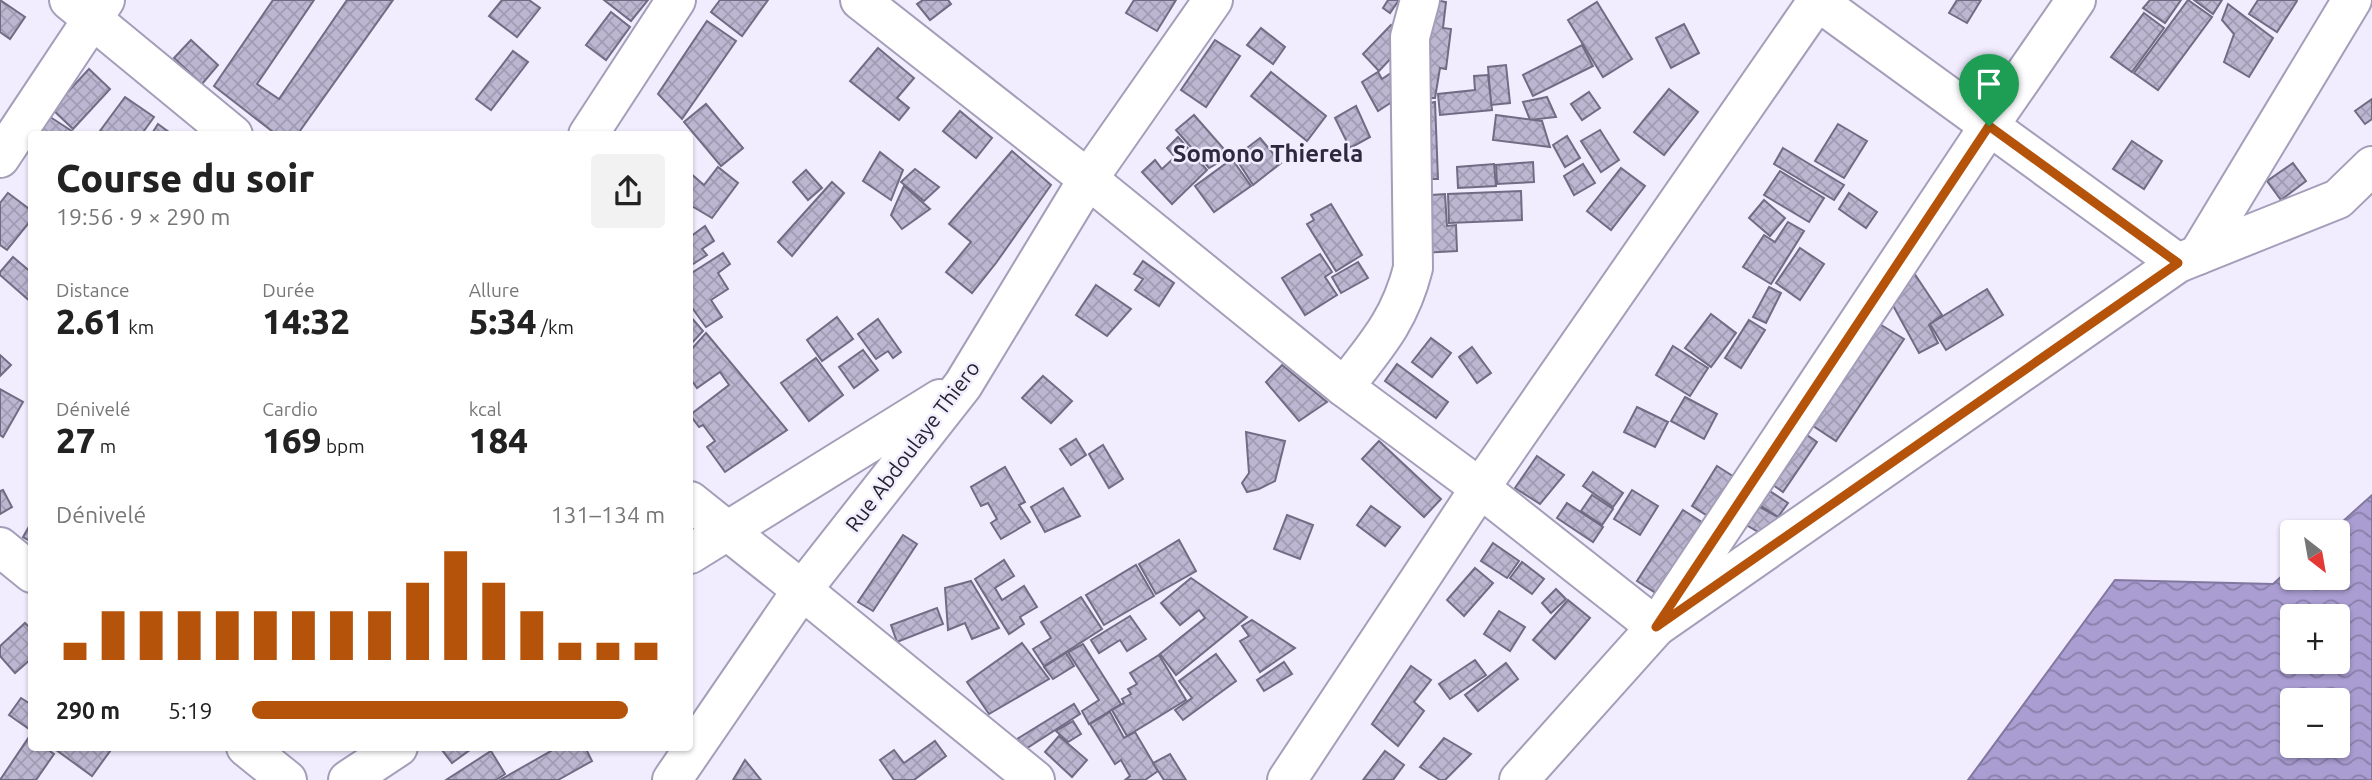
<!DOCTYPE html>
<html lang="fr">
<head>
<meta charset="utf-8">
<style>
  body { margin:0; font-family:Ubuntu,sans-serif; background:#f2f2f2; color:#222; height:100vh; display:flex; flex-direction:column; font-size:26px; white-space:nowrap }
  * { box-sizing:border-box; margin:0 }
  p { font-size:23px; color:#767676 }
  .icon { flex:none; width:38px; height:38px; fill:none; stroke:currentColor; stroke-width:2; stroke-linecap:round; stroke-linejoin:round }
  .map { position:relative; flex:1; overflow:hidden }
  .drawer { position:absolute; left:28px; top:131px; width:665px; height:620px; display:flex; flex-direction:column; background:#fff; border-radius:7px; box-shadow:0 2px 5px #0004 }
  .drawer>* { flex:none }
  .needle { width:46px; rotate:149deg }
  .buttons { position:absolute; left:2280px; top:520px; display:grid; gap:14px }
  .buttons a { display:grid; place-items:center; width:70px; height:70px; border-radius:7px; background:#fff; box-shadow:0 2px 5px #0004; font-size:35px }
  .pin { position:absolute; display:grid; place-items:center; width:60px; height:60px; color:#fff; margin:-72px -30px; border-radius:50% 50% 50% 0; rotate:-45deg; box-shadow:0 0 7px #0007 }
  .pin .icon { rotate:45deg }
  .round { display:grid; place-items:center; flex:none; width:74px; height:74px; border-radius:7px; background:#f2f2f2 }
  .overview { display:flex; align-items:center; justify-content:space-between; height:119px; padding:0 28px }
  h1 { font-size:38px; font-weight:800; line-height:52px }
  .figures { display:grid; grid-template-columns:repeat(3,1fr); gap:10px; height:119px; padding:7px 28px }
  .figures div { display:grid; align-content:center }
  .figures b { font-size:35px; font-weight:800 }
  .figures small { font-size:19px; font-weight:400 }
  .figures p { font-size:19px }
  .chart { height:196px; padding:14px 28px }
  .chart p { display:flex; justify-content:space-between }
  .chart svg { width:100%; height:126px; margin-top:7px; stroke:#b45309; stroke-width:6 }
  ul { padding:0 28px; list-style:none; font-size:23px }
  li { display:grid; grid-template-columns:112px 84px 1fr; align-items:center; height:52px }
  li i { height:18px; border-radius:9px; background:#b45309 }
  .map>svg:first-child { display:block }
</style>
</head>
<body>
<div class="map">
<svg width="2372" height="780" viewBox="0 0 2372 780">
  <defs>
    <pattern id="water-waves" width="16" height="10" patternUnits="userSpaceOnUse" patternTransform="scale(1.75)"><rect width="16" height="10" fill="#a99dd1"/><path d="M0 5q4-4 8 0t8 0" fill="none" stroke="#8980aa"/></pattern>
    <pattern id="building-cross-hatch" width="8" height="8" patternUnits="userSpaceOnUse" patternTransform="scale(1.75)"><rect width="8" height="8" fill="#bcb6d1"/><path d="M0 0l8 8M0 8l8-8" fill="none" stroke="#a19cb4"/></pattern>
  </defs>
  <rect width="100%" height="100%" fill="#f1edff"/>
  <path fill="url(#water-waves)" stroke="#8178a0" stroke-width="2" fill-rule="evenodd" d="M2372 495V780H1968L2115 580 2273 584 2292 567V578H2338V532H2331ZM2292 616H2338V662H2292ZM2292 700H2338V746H2292Z"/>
  <g fill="url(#building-cross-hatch)" stroke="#716b84" stroke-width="2">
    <path d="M0 0 25 17 10 39 0 32Z"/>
    <path d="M273 0H314L257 84 279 99 347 0H393L297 135H277L214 86Z"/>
    <path d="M502 0H529L540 8 517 37 489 16Z"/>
    <path d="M604 0H648L631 21Z"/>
    <path d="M720 0H768L742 36 711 12Z"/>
    <path d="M923 0H948L951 4 930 20 917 4Z"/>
    <path d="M1134 0H1176L1157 31 1126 13Z"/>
    <path d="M1388 0H1399L1390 13 1383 8Z"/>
    <path d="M1435 0 1446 2 1443 28 1451 29 1446 69 1440 68 1435 98H1416Z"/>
    <path d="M1957 0H1981L1967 23 1949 13Z"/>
    <path d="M2150 0H2181L2165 23 2143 8Z"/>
    <path d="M2188 0 2212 17 2158 90 2134 73Z"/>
    <path d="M2194 0H2222L2213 14Z"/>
    <path d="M2258 0H2296L2297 1 2277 32 2249 14Z"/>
    <path d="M1597 2 1632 59 1603 77 1568 20Z"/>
    <path d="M2228 4 2273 38 2249 77 2224 62 2234 34 2222 20Z"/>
    <path d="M611 12 630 27 606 60 586 45Z"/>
    <path d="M2144 13 2164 28 2132 72 2111 57Z"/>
    <path d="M707 21 736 41 682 119 658 94Z"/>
    <path d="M1684 24 1699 53 1671 68 1656 38Z"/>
    <path d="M1391 25 1407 41 1379 71 1363 54Z"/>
    <path d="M1261 28 1285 47 1273 64 1247 45Z"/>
    <path d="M191 40 218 65 202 84 174 58Z"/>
    <path d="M1215 40 1240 56 1206 107 1181 90Z"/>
    <path d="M1582 45 1593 66 1533 96 1523 75Z"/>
    <path d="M878 48 914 78 897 98 909 108 899 120 850 81Z"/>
    <path d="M513 51 528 62 491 110 476 99Z"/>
    <path d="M1506 65 1510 103 1491 105 1488 67Z"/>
    <path d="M89 69 110 89 73 129 52 109Z"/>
    <path d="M1271 72 1326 116 1307 141 1251 96Z"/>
    <path d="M1378 72 1382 79 1391 73 1404 94 1378 111 1362 82Z"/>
    <path d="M1488 75 1492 110 1440 115 1438 94 1475 90 1474 76Z"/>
    <path d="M1669 89 1698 112 1664 155 1634 132Z"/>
    <path d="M1589 92 1600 108 1582 120 1571 104Z"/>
    <path d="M125 97 154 117 141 135H97Z"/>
    <path d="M1547 97 1556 117 1530 120 1523 102Z"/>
    <path d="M2372 99V119L2365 124 2355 111Z"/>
    <path d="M1435 102 1438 179H1422L1418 105Z"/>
    <path d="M706 104 743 148 721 166 684 122Z"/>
    <path d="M1356 106 1370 137 1350 148 1335 118Z"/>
    <path d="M960 111 992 138 976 158 943 131Z"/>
    <path d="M47 115 78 135H35Z"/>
    <path d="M1194 115 1230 156 1209 168 1176 130Z"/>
    <path d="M1496 115 1542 121 1550 147 1493 140Z"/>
    <path d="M158 124 173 135H151Z"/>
    <path d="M1838 124 1867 141 1844 178 1815 161Z"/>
    <path d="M1600 130 1619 160 1601 172 1581 141Z"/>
    <path d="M1567 136 1580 158 1565 167 1553 145Z"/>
    <path d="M1178 137 1207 170 1172 204 1142 172 1155 160 1162 169 1175 157 1167 148Z"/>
    <path d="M1260 138 1281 163 1253 185 1235 157Z"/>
    <path d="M2132 141 2162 161 2144 189 2113 169Z"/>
    <path d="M1783 148 1844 185 1834 200 1774 164Z"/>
    <path d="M1012 151 1051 185 996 263 972 293 946 272 971 242 949 224Z"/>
    <path d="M880 152 903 170 891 200 863 181Z"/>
    <path d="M1232 159 1251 186 1214 212 1195 186Z"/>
    <path d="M1533 162 1534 182 1497 184 1496 165Z"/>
    <path d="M2293 163 2306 181 2281 200 2267 181Z"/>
    <path d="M1494 164 1496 186 1458 188 1457 167Z"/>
    <path d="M1583 164 1595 183 1574 195 1564 176Z"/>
    <path d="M718 167 738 183 712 218 690 205V173L704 185Z"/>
    <path d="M1621 168 1645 186 1611 230 1587 211Z"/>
    <path d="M915 169 939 187 924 201 901 182Z"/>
    <path d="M806 170 822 188 808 200 793 182Z"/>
    <path d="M1780 171 1824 198 1809 222 1764 195Z"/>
    <path d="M832 182 844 193 792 256 778 242Z"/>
    <path d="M904 186 930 209 902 229 891 215Z"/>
    <path d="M1521 191 1522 220 1449 223 1448 194Z"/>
    <path d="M8 193 32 211V219L7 250 0 245V203Z"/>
    <path d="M1849 193 1877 212 1866 228 1839 209Z"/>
    <path d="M1445 194 1447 226 1456 225 1457 251 1421 253 1417 196Z"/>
    <path d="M1764 200 1785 218 1770 236 1749 218Z"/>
    <path d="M1331 204 1362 255 1336 271 1307 224 1314 220 1311 215Z"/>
    <path d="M1788 222 1804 231 1771 284 1743 267 1764 235 1775 242Z"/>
    <path d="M705 226 714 241 702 249 707 255 690 266V237Z"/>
    <path d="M1800 248 1824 264 1800 300 1776 283Z"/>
    <path d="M723 253 730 264 718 273 728 289 711 300 722 317 706 327 690 305V274Z"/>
    <path d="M1320 254 1332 272 1325 277 1337 295 1305 315 1282 278Z"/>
    <path d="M13 257 32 273V303L0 275V272Z"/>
    <path d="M1143 261 1174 283 1159 306 1135 290 1143 279 1134 274Z"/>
    <path d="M1358 262 1368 278 1341 293 1332 277Z"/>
    <path d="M1912 270 1942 315 1929 325 1938 343 1919 353 1884 289Z"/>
    <path d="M1096 285 1131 309 1107 336 1076 315Z"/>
    <path d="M1769 287 1781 293 1766 323 1753 317Z"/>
    <path d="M1987 289 2003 315 1946 350 1930 324Z"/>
    <path d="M1711 314 1736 333 1711 367 1685 348Z"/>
    <path d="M1865 315 1904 339 1836 441 1798 416Z"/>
    <path d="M690 316 703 331 690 345Z"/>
    <path d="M837 317 853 339 822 361 807 340Z"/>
    <path d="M878 319 901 352 893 358 888 351 876 359 858 334Z"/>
    <path d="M1749 320 1765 330 1741 368 1725 358Z"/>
    <path d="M706 333 787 430 725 472 707 447 715 441 703 425 699 427 690 415 729 385 720 372 697 388 690 378V351Z"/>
    <path d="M1431 338 1451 353 1432 377 1412 362Z"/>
    <path d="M1673 346 1708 368 1690 396 1656 375Z"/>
    <path d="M1472 347 1491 373 1477 383 1459 357Z"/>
    <path d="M863 350 878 370 854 388 839 367Z"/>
    <path d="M0 355 11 365 0 376Z"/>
    <path d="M816 358 843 395 809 421 781 383Z"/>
    <path d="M1397 364 1448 402 1436 418 1385 381Z"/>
    <path d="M1282 365 1327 402 1299 421 1266 382Z"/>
    <path d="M1043 376 1072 401 1051 423 1022 398Z"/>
    <path d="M0 389 23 402 3 437 0 435Z"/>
    <path d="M1685 397 1717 414 1704 439 1671 421Z"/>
    <path d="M1637 407 1668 422 1655 447 1624 432Z"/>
    <path d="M1797 428 1817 442 1783 492 1763 478Z"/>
    <path d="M1246 432 1285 441 1275 481 1259 489 1247 492 1242 483 1249 473Z"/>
    <path d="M1076 439 1086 455 1071 465 1060 449Z"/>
    <path d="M1379 441 1441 499 1424 517 1362 459Z"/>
    <path d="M1103 445 1123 479 1109 488 1089 454Z"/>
    <path d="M1537 456 1564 475 1540 504 1515 488Z"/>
    <path d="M1717 466 1739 480 1714 520 1692 506Z"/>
    <path d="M1005 467 1025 502 1019 505 1030 522 1001 539 991 523 997 519 988 503 981 506 971 487Z"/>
    <path d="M1593 472 1623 493 1613 507 1583 486Z"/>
    <path d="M1759 484 1788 503 1778 517 1749 498Z"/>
    <path d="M1063 488 1080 516 1045 532 1031 507Z"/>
    <path d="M3 490 12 507 0 514V491Z"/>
    <path d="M1632 490 1658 506 1640 535 1614 519Z"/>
    <path d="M1592 495 1613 509 1602 525 1581 511Z"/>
    <path d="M1747 500 1778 517 1767 537 1736 519Z"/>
    <path d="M1567 503 1603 527 1593 542 1557 518Z"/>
    <path d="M1371 506 1400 527 1385 546 1357 525Z"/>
    <path d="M1683 510 1708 526 1662 597 1637 581Z"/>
    <path d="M1287 515 1313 525 1300 559 1274 549Z"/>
    <path d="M32 521V542L23 537Z"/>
    <path d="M903 535 917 544 873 611 858 602Z"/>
    <path d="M1179 540 1196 571 1156 594 1139 564Z"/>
    <path d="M1493 543 1519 561 1507 578 1481 561Z"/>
    <path d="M1004 560 1014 576 995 588 1002 600 1024 586 1037 607 1020 617 1024 624 1009 634 975 579Z"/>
    <path d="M1522 562 1544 579 1532 594 1510 578Z"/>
    <path d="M1136 565 1154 596 1104 625 1086 595Z"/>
    <path d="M1475 568 1493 583 1464 616 1447 600Z"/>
    <path d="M1191 578 1247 617 1176 675 1160 654 1205 618 1199 610 1180 625 1161 603Z"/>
    <path d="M971 581 999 628 972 639 965 623 948 630 945 588Z"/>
    <path d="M1556 589 1566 599 1551 613 1542 603Z"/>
    <path d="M1081 597 1102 629 1044 666 1033 649 1051 638 1041 622Z"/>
    <path d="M1568 600 1590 618 1555 659 1533 640Z"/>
    <path d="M937 608 943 624 897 642 891 625Z"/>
    <path d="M1499 611 1525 627 1510 651 1484 634Z"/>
    <path d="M1130 616 1146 639 1127 651 1120 640 1099 653 1091 640Z"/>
    <path d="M1252 620 1295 648 1260 672 1240 641 1249 636 1242 626Z"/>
    <path d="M25 623 32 630V658L15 673 0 656V646Z"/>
    <path d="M1022 643 1049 679 989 714 967 682Z"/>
    <path d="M1083 644 1121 704 1089 724 1082 711 1099 700 1068 652Z"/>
    <path d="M1066 653 1074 666 1053 679 1044 667Z"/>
    <path d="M1216 654 1236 681 1183 720 1175 710 1192 698 1179 681Z"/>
    <path d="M1159 655 1186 700 1127 736 1112 710 1124 703 1122 699 1131 694 1128 689 1137 684 1130 673Z"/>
    <path d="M1475 660 1486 675 1450 699 1439 684Z"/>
    <path d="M1284 662 1292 674 1264 691 1257 680Z"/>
    <path d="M1506 663 1518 679 1478 711 1465 695Z"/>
    <path d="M1411 666 1431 680 1414 702 1424 711 1398 746 1372 724Z"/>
    <path d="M21 698 32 705V731L9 715Z"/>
    <path d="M1074 704 1080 714 1024 750 1017 739Z"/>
    <path d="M1110 712 1124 738 1135 732 1158 771 1145 780H1125L1130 776 1121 760 1115 764 1090 724Z"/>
    <path d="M1073 721 1081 734 1068 742 1056 731Z"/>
    <path d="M1059 736 1087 760 1072 777 1045 752Z"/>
    <path d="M29 737 32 739V747H44L54 754 36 780H0Z"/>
    <path d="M1444 738 1471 754 1445 780H1440L1420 767Z"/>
    <path d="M935 741 946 756 914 780H894L880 760 894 750 904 763Z"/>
    <path d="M52 747H113L92 776Z"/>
    <path d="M445 747H474L452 763 442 750Z"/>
    <path d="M558 747H585L592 761 558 780H500Z"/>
    <path d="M491 751 505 774 496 780H446Z"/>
    <path d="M1385 751 1404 765 1393 780H1363Z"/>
    <path d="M1170 754 1186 780H1164L1153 763Z"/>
    <path d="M745 760 761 780H733Z"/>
  </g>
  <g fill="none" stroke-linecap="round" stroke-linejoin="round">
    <g stroke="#a49eb9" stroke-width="42">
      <g id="minor">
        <path d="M69 0 233 135"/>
        <path d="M860 0 1088 179 1344 387 1480 488 1656 627 2178 263 2338 199 2372 166"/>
        <path d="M1816 0 2178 263"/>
        <path d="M588 135 676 0"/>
        <path d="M0 158 105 0"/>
        <path d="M2198 255 2352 0"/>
        <path d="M1344 387C1376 346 1400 320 1413 268L1410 37 1420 0"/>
        <path d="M690 501 802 590 1035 780"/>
        <path d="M0 547 32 573"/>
        <path d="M690 554 940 399"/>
        <path d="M246 747 287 780"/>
        <path d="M348 780 398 747"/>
        <path d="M672 780 802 590 963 385 1088 179 1213 0"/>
        <path d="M1287 780 1480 488 1818 0"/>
        <path d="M1519 780 1656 627 1989 126 2076 0"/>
      </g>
    </g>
    <use href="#minor" stroke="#fff" stroke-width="38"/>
  </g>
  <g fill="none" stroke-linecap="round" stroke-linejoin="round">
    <g stroke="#fff" stroke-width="14">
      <path id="route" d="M1989 126 2178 263 1656 627Z"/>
    </g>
    <use href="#route" stroke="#b45309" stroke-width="9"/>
  </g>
  <g text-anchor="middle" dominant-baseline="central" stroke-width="5" stroke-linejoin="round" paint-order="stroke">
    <g font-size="21" fill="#24222c" stroke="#f1edff">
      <text transform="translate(912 446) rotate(-53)">Rue Abdoulaye Thiero</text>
    </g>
    <g font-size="24" font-weight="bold" fill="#2e293f" stroke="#f1edff">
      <text x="1268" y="153">Somono Thierela</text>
    </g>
  </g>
</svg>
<div class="buttons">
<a><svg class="needle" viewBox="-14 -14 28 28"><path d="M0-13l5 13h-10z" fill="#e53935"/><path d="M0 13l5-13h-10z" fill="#767676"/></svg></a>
<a>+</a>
<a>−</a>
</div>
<div class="pin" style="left:1989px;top:126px;background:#1e9e55"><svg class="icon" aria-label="arrive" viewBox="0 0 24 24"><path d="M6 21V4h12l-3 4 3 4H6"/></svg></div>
<section class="drawer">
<div class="overview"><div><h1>Course du soir</h1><p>19:56 · 9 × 290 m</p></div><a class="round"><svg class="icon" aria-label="share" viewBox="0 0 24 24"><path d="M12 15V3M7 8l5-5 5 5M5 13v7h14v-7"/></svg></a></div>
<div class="figures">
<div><p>Distance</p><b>2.61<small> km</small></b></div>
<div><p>Durée</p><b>14:32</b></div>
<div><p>Allure</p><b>5:34<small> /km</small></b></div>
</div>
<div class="figures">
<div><p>Dénivelé</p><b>27<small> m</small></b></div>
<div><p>Cardio</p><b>169<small> bpm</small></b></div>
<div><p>kcal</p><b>184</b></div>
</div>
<div class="chart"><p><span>Dénivelé</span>131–134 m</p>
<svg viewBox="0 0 160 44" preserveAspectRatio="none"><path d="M5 44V38M15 44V27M25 44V27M35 44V27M45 44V27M55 44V27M65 44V27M75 44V27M85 44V27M95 44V17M105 44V6M115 44V17M125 44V27M135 44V38M145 44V38M155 44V38"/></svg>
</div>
<ul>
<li><b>290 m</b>5:19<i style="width:91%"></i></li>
</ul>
</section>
</div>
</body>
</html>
